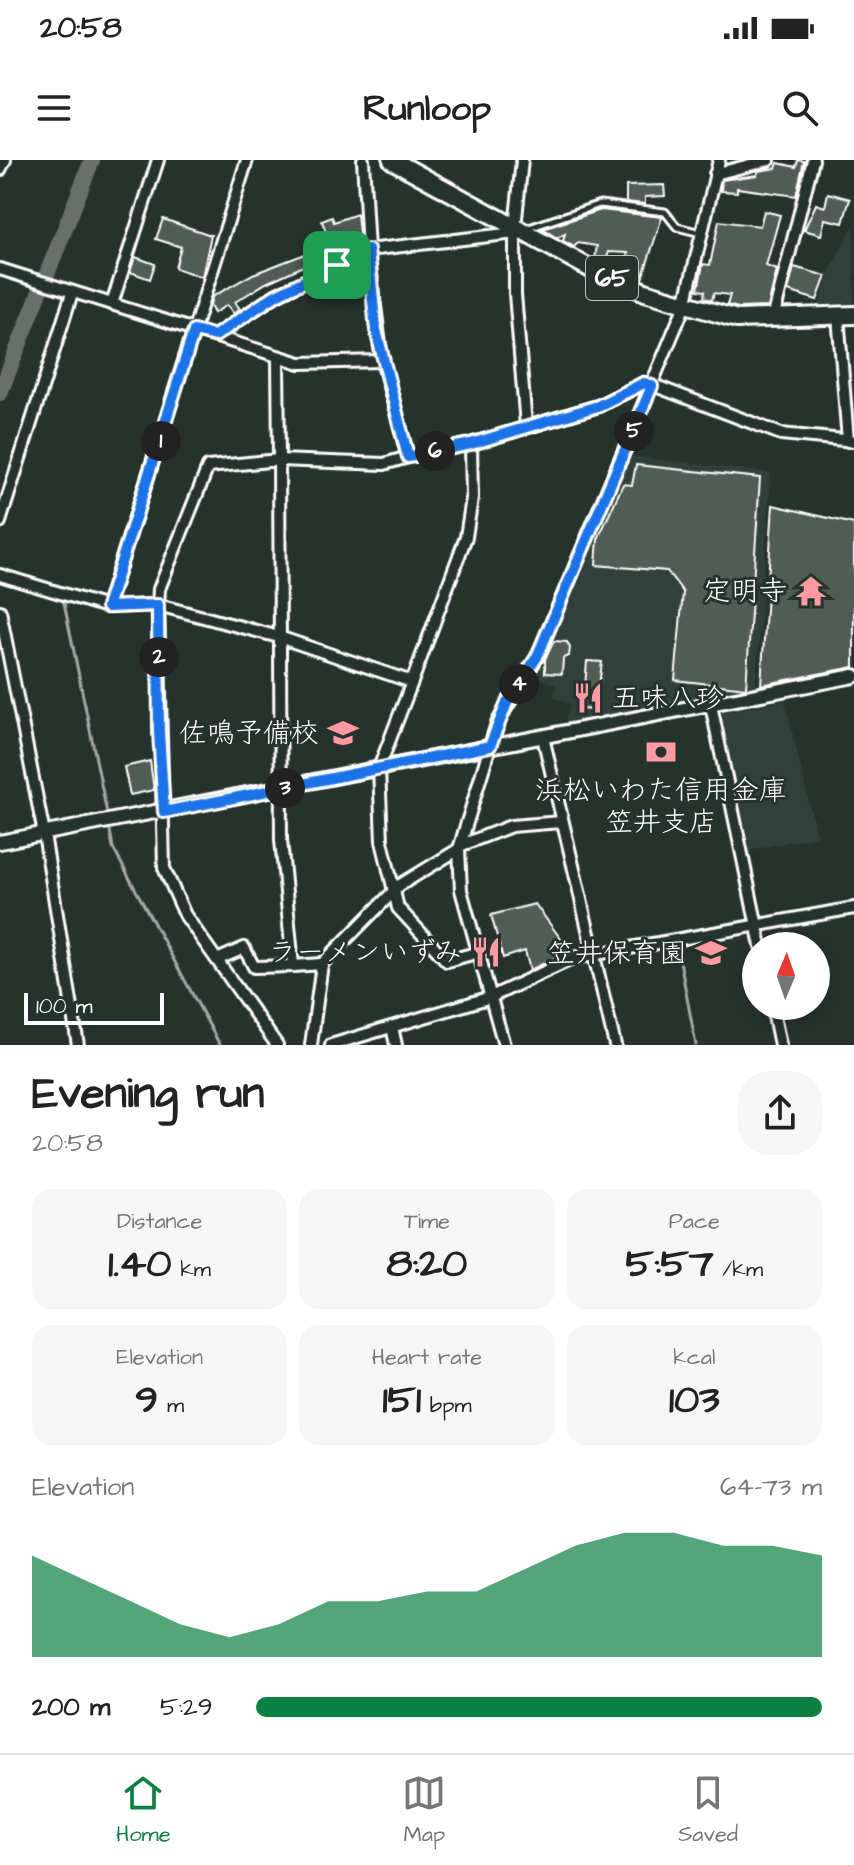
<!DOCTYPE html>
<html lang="en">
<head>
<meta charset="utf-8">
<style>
  body { margin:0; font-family:"Architects Daughter","Klee One",sans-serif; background:#f6f6f6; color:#222; height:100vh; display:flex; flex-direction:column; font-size:30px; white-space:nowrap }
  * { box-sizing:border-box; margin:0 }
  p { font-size:26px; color:#767676 }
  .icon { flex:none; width:44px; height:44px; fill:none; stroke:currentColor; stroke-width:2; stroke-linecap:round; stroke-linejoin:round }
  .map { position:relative; height:885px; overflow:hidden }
  .drawer { display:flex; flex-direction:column; background:#fff; flex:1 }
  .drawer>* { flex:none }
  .needle { width:52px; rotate:2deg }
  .fabs { position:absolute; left:742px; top:772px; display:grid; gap:16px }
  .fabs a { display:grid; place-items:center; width:88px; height:88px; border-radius:50%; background:#fff; box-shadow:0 4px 20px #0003; font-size:40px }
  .scale { position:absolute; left:24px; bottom:20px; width:140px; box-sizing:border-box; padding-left:8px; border:4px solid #fff; border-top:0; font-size:22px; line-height:28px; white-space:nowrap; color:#fff; -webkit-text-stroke:6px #26332d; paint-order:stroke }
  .pin { position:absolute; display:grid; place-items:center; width:68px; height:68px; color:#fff; margin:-34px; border-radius:16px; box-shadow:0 4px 12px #0006 }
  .km { position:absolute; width:40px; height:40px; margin:-20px; border-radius:50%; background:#222; color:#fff; font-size:22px; line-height:40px; text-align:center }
  .round { display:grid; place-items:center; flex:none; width:84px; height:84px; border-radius:32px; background:#f6f6f6 }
  .summary { display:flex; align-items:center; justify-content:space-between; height:136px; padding:0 32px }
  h1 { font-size:44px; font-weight:700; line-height:60px }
  .stats { display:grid; grid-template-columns:repeat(3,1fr); gap:12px; height:136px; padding:8px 32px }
  .stats div { display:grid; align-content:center; border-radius:20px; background:#f6f6f6; text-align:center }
  .stats b { font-size:40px; font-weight:700 }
  .stats small { font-size:22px; font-weight:400 }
  .stats p { font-size:22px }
  .chart { height:224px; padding:16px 32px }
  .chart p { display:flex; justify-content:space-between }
  .chart svg { width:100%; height:144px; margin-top:8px; fill:#0b8043; opacity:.7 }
  ul { padding:0 32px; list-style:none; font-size:26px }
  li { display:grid; grid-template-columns:128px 96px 1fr; align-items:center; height:60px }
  li i { height:20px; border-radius:10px; background:#0b8043 }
  .status { display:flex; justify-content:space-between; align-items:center; height:56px; padding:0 40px; background:#fff; direction:ltr }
  .status svg { height:22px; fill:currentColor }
  header { display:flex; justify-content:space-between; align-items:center; height:104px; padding:0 32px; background:#fff; font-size:36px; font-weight:700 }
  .menu { display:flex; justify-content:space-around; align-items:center; height:112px; border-top:2px solid #e0e0e0; background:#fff; font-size:22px; color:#767676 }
  .menu a { display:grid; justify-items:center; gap:4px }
  .menu .selected { color:#0b8043 }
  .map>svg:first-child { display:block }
</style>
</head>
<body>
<div class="status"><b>20:58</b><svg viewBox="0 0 49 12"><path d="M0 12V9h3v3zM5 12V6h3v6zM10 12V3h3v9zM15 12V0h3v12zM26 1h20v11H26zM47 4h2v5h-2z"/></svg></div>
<header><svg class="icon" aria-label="menu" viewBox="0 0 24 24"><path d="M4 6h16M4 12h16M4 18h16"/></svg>Runloop<svg class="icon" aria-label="search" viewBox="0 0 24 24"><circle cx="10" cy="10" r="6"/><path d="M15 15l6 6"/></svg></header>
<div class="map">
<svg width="854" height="885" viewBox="0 0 854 885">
  <rect width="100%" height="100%" fill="#26332d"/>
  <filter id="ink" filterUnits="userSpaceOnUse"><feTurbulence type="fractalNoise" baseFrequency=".0125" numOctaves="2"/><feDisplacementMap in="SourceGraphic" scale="16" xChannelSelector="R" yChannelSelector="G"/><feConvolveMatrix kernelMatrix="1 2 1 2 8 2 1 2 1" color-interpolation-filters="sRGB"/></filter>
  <g filter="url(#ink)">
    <g fill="#333f3a">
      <path d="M854 64V144H820L829 113Z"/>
      <path d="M629 296 771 313 755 531 564 563 570 544 554 537 556 525 538 518 535 508Z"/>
      <path d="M785 541 817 676 746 691 718 553Z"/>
    </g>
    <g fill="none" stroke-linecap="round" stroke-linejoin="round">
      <g stroke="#a4a9a7" stroke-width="3">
        <path d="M63 438 108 658"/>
        <path d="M109 665 113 688 220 885"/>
        <path d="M759 759 854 743"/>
        <path d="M677 774 752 761"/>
        <path d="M677 785 696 885"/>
      </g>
      <path stroke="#67706c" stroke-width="16" d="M0 233 92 0"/>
    </g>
    <g fill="#515c57" stroke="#fff" stroke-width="2">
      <path d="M798 0 804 1 796 36 737 28V32L721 31 722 20 757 15 758 11 776 8 778 3 796 7Z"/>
      <path d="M664 25 665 36 645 37V44L626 42V26Z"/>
      <path d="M828 33 850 39 843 63 825 59 821 75 804 70 816 44 825 47Z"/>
      <path d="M601 50 662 57 642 119 633 115 636 103 626 101 628 93 609 92 605 103 595 99 597 86 578 83 574 87 563 81 565 74 557 78 543 69Z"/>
      <path d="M764 51 780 55 766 106 777 110 768 147 738 148 727 145 730 135 714 133 712 140 704 138 705 131 698 130 702 109 703 104 710 105 719 61 760 66Z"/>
      <path d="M357 54 360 83 326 91 325 81 329 80 322 61 332 57 334 62Z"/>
      <path d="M163 59 211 75 202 117 175 108 181 87 156 79Z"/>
      <path d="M318 89 324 101 313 105 312 102 266 123 235 142 240 149 234 154 227 145 214 153 210 146 212 137 253 114Z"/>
      <path d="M135 97 155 104 150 119 130 112Z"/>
      <path d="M794 107 826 116 817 140 788 131Z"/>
      <path d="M636 305 760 318 746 528 675 520 683 432 667 411 596 405 598 379 623 324 632 325Z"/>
      <path d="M773 345 854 364V507L761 525Z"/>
      <path d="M554 481 567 482 570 488 569 496 563 498 562 514 545 513V499Z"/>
      <path d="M587 501 602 502 596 550 578 549 580 527H585Z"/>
      <path d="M150 601 154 630 130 635 124 607Z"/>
      <path d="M535 744 570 791 530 810 525 791 503 798 491 755Z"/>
    </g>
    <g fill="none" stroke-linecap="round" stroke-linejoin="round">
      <g stroke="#fff" stroke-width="11">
        <path id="service" d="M529 68 600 44 665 52 677 67 701 73"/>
      </g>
      <g stroke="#fff" stroke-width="16">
        <g id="minor">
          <path d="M247 0 107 447 158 445 279 477 412 522 379 608 382 681 398 748 447 801 479 792"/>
          <path d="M522 0 515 68V134L526 266"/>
          <path d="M0 10 5 0"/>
          <path d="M715 14 769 0"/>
          <path d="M0 109 300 203 382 201 368 90 363 0"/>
          <path d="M112 144 158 0"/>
          <path d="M838 155 848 281"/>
          <path d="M773 159 813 0"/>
          <path d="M215 176 276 135 368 90 515 73"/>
          <path d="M278 197 279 300 384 304 408 297"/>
          <path d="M382 201 408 297 471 284 472 338 466 377 412 522"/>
          <path d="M653 225 781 274 854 281"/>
          <path d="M471 284 598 246 644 223 652 226"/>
          <path d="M0 362 72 133"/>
          <path d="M0 415 107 447"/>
          <path d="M0 451 44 674 78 885"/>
          <path d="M711 545 761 786"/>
          <path d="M543 577 615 885"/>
          <path d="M462 685 511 666 561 662"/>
          <path d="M219 799 244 788 254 807 293 806"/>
          <path d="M322 804 400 725 459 689"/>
          <path d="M772 846 780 885"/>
          <path d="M392 867 396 885"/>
          <path d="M277 885 185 755 164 708 158 445 159 429 208 307 279 300 281 680 293 806 322 804 311 885"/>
          <path d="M331 885 491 837 574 798 854 748"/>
          <path d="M504 885 461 730 459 689 497 563 537 497 685 145 719 0"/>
        </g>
      </g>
      <g stroke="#fff" stroke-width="18">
        <path id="tertiary" d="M0 682 854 516"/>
      </g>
      <g stroke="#fff" stroke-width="22">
        <path id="primary" d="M392 0 593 110 645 132 737 159 854 155"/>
      </g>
      <use href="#service" stroke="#26332d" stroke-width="5"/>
      <use href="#minor" stroke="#26332d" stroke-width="10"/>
      <use href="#tertiary" stroke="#26332d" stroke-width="12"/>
      <use href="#primary" stroke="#26332d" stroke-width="16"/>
    </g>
  </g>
  <g fill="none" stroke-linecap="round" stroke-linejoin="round" filter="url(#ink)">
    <g stroke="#fff" stroke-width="16">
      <path id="route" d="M368 90 376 170 408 297 471 284 598 246 644 223 652 226 537 497 507 543 490 586 164 652 159 572 158 445 107 447 194 171 215 176 276 135Z"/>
    </g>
    <use href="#route" stroke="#1a73e8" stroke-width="10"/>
  </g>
  <defs>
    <g id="temple-bare" transform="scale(2.4)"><path d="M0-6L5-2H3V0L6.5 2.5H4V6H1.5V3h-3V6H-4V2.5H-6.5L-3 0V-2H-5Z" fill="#ff9aa2" stroke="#26332d" stroke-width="2.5" paint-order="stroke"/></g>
    <g id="restaurant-bare" transform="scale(2.4)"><path d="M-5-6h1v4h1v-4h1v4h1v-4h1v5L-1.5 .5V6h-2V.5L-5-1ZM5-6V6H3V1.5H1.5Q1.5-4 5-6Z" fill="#ff9aa2" stroke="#26332d" stroke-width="2.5" paint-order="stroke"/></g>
    <g id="school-bare" transform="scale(2.4)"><path d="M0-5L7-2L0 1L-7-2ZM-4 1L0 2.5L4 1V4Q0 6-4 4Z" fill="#ff9aa2" stroke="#26332d" stroke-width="2.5" paint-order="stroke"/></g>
    <g id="bank-bare" transform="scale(2.4)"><path d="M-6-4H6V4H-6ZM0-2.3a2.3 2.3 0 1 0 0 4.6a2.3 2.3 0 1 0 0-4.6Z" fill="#ff9aa2" stroke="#26332d" stroke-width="2.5" paint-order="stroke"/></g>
  </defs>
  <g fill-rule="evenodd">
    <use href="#temple-bare" x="811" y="431"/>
    <use href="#restaurant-bare" x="588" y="538"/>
    <use href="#school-bare" x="343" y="573"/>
    <use href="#bank-bare" x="661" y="592"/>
    <use href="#restaurant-bare" x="486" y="792"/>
    <use href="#school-bare" x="711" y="793"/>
  </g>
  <g text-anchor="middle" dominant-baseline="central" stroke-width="6" stroke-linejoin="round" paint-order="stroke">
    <rect fill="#26332d" stroke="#bec2c0" stroke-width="2" x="586" y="96" width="52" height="44" rx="6"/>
    <g font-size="26" font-weight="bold" fill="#fff">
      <text x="612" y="118">65</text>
    </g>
    <g font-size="28" fill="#fff" stroke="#26332d" text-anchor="end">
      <text x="787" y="431">定明寺</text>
      <text x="612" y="538" text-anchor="start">五味八珍</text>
      <text x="319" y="573">佐鳴予備校</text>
      <text x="661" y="630" text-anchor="middle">浜松いわた信用金庫<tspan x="661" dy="32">笠井支店</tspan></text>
      <text x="462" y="792">ラーメンいずみ</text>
      <text x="687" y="793">笠井保育園</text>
    </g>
  </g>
</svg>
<div class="fabs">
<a><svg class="needle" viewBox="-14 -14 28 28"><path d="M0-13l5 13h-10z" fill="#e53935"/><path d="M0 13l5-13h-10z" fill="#767676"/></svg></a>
</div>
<div class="scale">100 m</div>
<div class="pin" style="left:337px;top:105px;background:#1e9e55"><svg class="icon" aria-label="arrive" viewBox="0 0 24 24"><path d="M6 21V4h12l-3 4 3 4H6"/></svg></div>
<b class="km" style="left:161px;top:281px">1</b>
<b class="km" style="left:159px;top:497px">2</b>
<b class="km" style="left:285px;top:628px">3</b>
<b class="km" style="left:519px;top:524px">4</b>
<b class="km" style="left:634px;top:271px">5</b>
<b class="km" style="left:435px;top:291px">6</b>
</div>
<section class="drawer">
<div class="summary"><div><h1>Evening run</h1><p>20:58</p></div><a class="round"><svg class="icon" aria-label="share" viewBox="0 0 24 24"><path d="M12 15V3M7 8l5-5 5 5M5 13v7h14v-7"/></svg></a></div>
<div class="stats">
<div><p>Distance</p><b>1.40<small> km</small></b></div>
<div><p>Time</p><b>8:20</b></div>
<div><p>Pace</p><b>5:57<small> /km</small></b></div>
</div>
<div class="stats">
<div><p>Elevation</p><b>9<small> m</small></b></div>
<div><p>Heart rate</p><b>151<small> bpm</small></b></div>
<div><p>kcal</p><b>103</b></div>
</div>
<div class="chart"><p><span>Elevation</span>64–73 m</p>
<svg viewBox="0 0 160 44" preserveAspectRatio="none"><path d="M0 44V13L10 20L20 27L30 34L40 38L50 34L60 27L70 27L80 24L90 24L100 17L110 10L120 6L130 6L140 10L150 10L160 13V44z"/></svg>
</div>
<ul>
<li><b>200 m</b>5:29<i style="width:100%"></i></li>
</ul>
</section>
<nav class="menu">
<a class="selected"><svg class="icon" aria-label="home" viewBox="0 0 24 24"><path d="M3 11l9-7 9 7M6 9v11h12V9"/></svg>Home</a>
<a><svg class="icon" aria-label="map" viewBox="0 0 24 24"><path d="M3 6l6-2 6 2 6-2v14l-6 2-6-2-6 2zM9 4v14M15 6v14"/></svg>Map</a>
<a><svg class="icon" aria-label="saved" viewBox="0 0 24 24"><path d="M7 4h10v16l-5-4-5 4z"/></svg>Saved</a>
</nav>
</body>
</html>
